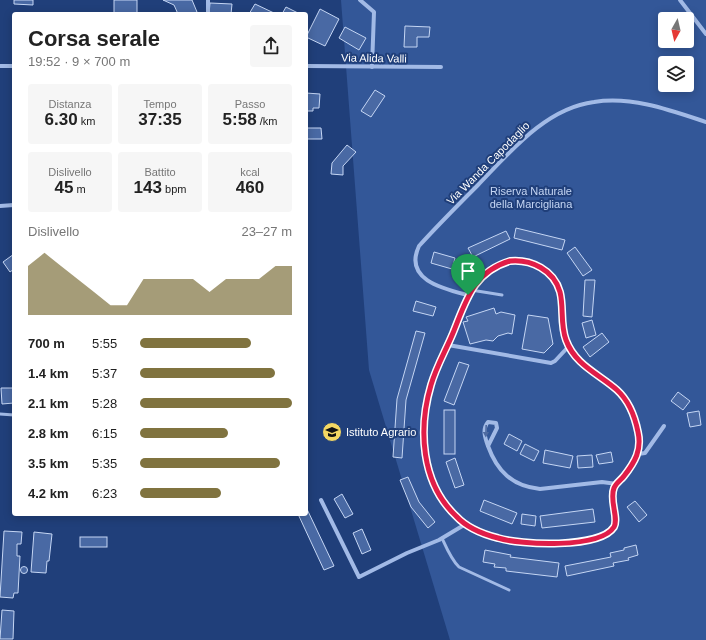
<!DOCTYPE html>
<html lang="it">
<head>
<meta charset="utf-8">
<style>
  body { margin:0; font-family:Arial,sans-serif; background:#f6f6f6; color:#222; height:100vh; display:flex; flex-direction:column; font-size:15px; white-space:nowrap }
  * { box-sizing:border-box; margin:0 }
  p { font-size:13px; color:#767676 }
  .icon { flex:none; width:22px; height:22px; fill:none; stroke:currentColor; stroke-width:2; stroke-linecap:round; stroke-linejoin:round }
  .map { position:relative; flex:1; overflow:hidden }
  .side { position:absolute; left:12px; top:12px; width:296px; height:504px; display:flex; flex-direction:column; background:#fff; border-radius:4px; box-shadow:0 2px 10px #0003 }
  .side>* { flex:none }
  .needle { width:26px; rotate:188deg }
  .tools { position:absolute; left:658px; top:12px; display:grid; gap:8px }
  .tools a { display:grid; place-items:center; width:36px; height:36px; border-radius:4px; background:#fff; box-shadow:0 2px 10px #0003; font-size:20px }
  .pin { position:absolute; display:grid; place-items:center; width:34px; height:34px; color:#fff; margin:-41px -17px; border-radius:50% 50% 50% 0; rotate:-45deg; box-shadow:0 0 4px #0007 }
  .pin .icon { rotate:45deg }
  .round { display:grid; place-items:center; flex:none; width:42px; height:42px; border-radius:4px; background:#f6f6f6 }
  .head { display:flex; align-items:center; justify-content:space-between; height:68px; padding:0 16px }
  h1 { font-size:22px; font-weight:600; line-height:30px }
  .stats { display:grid; grid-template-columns:repeat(3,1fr); gap:6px; height:68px; padding:4px 16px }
  .stats div { display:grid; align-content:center; border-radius:4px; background:#f6f6f6; text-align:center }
  .stats b { font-size:17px; font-weight:600 }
  .stats small { font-size:11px; font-weight:400 }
  .stats p { font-size:11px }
  .chart { height:112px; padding:8px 16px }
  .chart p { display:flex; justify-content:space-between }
  .chart svg { width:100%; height:72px; margin-top:4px; fill:#80733f; opacity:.7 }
  ul { padding:0 16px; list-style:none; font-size:13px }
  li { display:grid; grid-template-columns:64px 48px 1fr; align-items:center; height:30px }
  li i { height:10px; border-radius:5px; background:#80733f }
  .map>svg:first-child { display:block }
</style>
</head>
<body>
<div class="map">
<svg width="706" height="640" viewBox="0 0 706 640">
  <rect width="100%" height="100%" fill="#203f7a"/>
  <path fill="#335798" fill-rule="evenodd" d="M341 0H706V640H450L369 370ZM665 19H687V41H665ZM665 63H687V85H665Z"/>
  <g fill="#4969a4" stroke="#c5d6f4">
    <path d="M14 0H33V5L14 4Z"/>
    <rect x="114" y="0" width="23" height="14"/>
    <path d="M163 0H192L197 12 192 14H178L174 5Z"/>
    <path d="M210 3 232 4 231 14H209Z"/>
    <path d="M255 4 274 13 273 14H249Z"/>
    <path d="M286 7 300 14H282Z"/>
    <path d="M320 9 339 19 325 46 306 37Z"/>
    <path d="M405 26 430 27 429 37H417V47H404Z"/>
    <path d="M345 27 366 38 359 50 339 38Z"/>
    <path d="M375 90 385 96 371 117 361 111Z"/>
    <path d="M306 93 320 94 319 108H313V111H306Z"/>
    <path d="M306 128H321L322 139H306Z"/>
    <path d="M347 145 356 152 343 166V175L331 174 332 163Z"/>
    <path d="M516 228 565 240 562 250 514 238Z"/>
    <path d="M506 231 510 239 473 257 468 248Z"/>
    <path d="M575 247 592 270 583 276 567 253Z"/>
    <path d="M434 252 455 258 452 269 431 263Z"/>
    <path d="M14 254V269L10 272 3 262Z"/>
    <path d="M585 280H595L592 317 583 316Z"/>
    <path d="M416 301 436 307 433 316 413 311Z"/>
    <path d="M494 308 496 314 501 312 515 315 512 334 508 333 498 336 493 341 486 340 470 344 463 322 468 321 466 317Z"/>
    <path d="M528 315 548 318 553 344 544 353 522 349Z"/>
    <path d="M592 320 596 335 586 338 582 323Z"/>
    <path d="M416 331 425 333 406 400 402 458 393 457 397 399Z"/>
    <path d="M602 333 609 342 590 357 583 347Z"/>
    <path d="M459 362 469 365 454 405 444 401Z"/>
    <path d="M1 388H14V403L2 404Z"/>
    <path d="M678 392 690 401 683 410 671 401Z"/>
    <rect x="444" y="410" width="11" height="44"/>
    <path d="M699 411 701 425 690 427 687 413Z"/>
    <path d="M509 434 522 441 517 451 504 444Z"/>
    <path d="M525 444 539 451 534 461 520 454Z"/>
    <path d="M545 450 573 456 570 468 543 463Z"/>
    <path d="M611 452 613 462 599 464 596 455Z"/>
    <path d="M592 455 593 467 578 468 577 456Z"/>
    <path d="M455 458 464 485 455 488 446 462Z"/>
    <path d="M408 477 419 502 435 522 428 528 411 507 400 480Z"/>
    <path d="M342 494 353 514 345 518 334 499Z"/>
    <path d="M484 500 517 513 512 524 480 511Z"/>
    <path d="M635 501 647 515 639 522 627 507Z"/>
    <path d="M306 507 334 566 324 570 298 514H306Z"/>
    <path d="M593 509 595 522 542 528 540 516Z"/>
    <path d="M522 514 536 516 535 526 521 524Z"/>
    <path d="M362 529 371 550 362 554 353 533Z"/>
    <path d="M4 531 22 532 21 544H17V556H20L18 593H14L13 598 0 597Z"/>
    <path d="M34 532 52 534 49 561H47L46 573 31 572Z"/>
    <rect x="80" y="537" width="27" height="10"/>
    <path d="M636 545 638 555 628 558 629 560 613 563 614 566 567 576 565 566 611 557 610 553 624 550V548Z"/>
    <path d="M485 550 511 555 510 557 559 563 557 577 506 571V568L494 567 495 564 483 562Z"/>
    <circle cx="24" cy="570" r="3.5"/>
    <path d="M2 610 14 611 13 639H0Z"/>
  </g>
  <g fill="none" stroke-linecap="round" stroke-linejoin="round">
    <g stroke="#a2bae6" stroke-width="3">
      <path d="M471 290 502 295"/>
      <path d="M0 414 14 415"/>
      <path d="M442 538C447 549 451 559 459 567L509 590"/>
    </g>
    <g stroke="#a2bae6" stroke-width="4">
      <path d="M360 0 374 12 372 67"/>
      <path d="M680 0 706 34"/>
      <path d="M208 14V0"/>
      <path d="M0 66H14"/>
      <path d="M306 66 441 67"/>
      <path d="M0 206 14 205"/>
      <path d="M510 261C531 259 554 270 560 292 564 308 560 324 566 340 575 365 599 374 617 390 628 400 635 417 639 432 642 450 635 462 624 476 621 480 616 483 614 488 609 501 621 522 611 530 602 539 589 539 577 541 544 546 484 545 458 519 423 483 417 433 431 385 436 367 446 350 453 333 466 301 473 273 510 261Z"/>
      <path d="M468 295C444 289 403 280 419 246 438 225 458 205 478 185 510 152 546 108 594 102 632 96 670 110 706 122"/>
      <path d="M448 345 551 363 555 361 569 346"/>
      <path d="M488 446 497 428 496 423 488 422C482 429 485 438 488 446 497 471 512 486 540 489L602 482 617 484"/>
      <path d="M638 454 645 453 664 426"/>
      <path d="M321 500 359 577 407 553 439 540 464 525"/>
    </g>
  </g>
  <defs><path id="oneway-solid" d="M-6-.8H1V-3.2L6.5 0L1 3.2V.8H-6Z"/></defs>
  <use fill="#4e6aa0" href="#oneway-solid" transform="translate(486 431) rotate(92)"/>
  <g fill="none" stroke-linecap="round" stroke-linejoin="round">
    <g stroke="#fff" stroke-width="8">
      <path id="route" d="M510 261C531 259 554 270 560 292 564 308 560 324 566 340 575 365 599 374 617 390 628 400 635 417 638 432 642 450 635 462 624 476 621 480 616 483 614 488 609 500 619 518 614 527 600 549 520 545 498 538 482 534 467 528 456 516 421 483 418 429 431 385 436 367 446 350 453 333 466 301 473 272 510 261Z"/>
    </g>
    <use href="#route" stroke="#e11d48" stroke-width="5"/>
  </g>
  <defs>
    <g id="school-disc" transform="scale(1)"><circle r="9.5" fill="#f3d763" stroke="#203f7a"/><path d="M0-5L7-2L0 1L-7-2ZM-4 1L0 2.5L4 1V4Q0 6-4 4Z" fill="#111"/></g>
  </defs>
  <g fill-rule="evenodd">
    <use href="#school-disc" x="332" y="432"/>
  </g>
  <g text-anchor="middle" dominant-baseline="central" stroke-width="4" stroke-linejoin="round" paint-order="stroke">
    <g font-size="11" fill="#fff" stroke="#203f7a">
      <text transform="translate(374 58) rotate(1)">Via Alida Valli</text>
      <text transform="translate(488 163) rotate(-45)">Via Wanda Capodaglio</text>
    </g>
    <g font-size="11" fill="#c5d6f4" stroke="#203f7a">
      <text x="531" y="191">Riserva Naturale<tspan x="531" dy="13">della Marcigliana</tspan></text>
    </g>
    <g font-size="11" fill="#fff" stroke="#203f7a" text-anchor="start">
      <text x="346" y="432">Istituto Agrario</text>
    </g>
  </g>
</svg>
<div class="tools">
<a><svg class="needle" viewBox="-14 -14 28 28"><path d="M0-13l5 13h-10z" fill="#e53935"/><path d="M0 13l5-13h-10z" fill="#767676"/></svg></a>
<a><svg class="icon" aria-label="layers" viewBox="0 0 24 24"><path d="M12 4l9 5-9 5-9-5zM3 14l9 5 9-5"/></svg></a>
</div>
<div class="pin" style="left:468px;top:295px;background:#1e9e55"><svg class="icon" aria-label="arrive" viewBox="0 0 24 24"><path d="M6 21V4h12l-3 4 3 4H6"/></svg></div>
<section class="side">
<div class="head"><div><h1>Corsa serale</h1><p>19:52 · 9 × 700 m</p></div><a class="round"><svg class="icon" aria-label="share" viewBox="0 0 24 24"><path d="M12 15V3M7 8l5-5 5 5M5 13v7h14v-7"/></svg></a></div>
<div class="stats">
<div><p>Distanza</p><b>6.30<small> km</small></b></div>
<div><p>Tempo</p><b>37:35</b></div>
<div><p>Passo</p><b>5:58<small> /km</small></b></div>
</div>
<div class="stats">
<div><p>Dislivello</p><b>45<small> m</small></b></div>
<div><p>Battito</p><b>143<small> bpm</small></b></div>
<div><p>kcal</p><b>460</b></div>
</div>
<div class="chart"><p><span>Dislivello</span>23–27 m</p>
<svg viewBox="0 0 160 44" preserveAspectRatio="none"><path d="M0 44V14L10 6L20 14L30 22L40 30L50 38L60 38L70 22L80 22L90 22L100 22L110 30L120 22L130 22L140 22L150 14L160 14V44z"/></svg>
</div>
<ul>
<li><b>700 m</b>5:55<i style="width:73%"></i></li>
<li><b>1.4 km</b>5:37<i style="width:89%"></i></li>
<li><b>2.1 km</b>5:28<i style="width:100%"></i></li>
<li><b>2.8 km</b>6:15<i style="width:58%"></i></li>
<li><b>3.5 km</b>5:35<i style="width:92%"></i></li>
<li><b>4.2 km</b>6:23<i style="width:53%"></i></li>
</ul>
</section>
</div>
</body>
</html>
